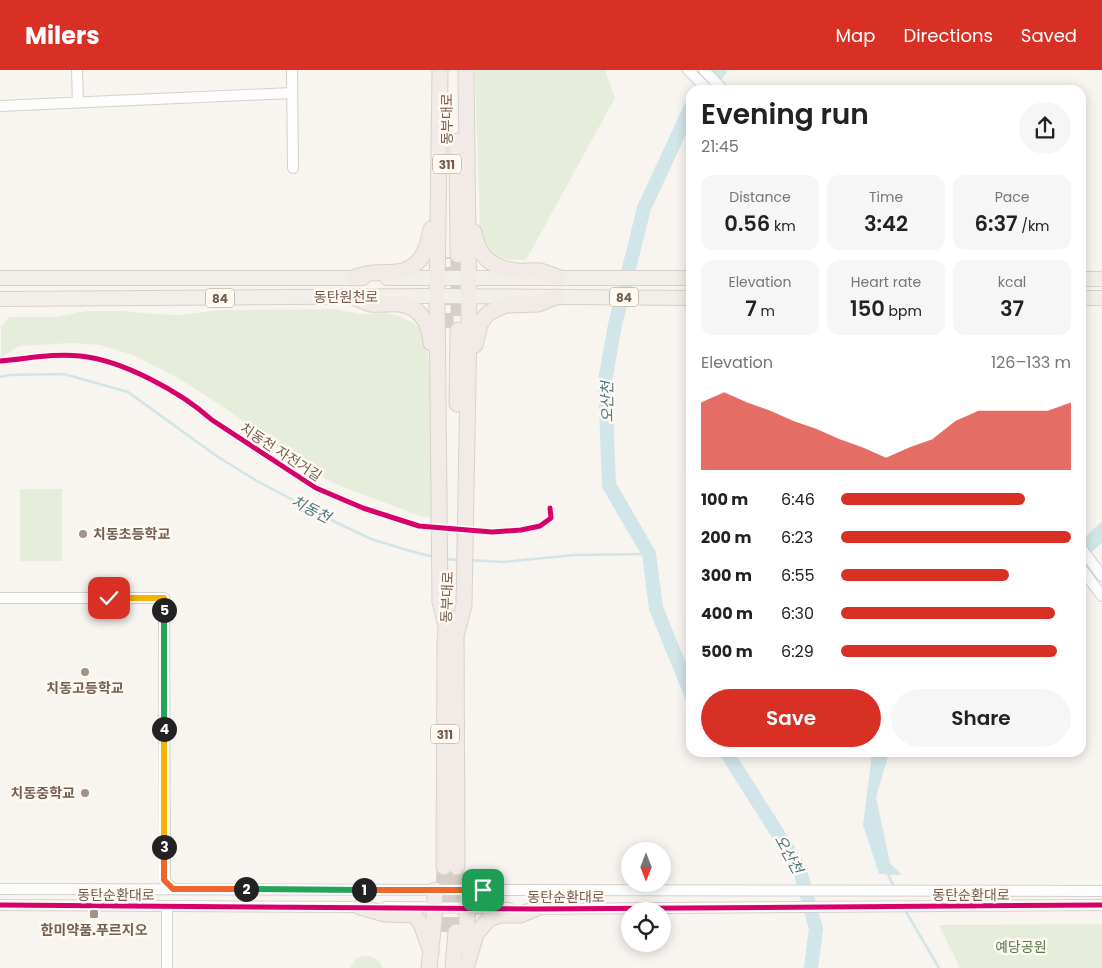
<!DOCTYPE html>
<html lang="en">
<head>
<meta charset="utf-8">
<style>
  body { margin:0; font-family:Poppins,"Noto Sans KR",sans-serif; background:#f6f6f6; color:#222; height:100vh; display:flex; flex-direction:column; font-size:19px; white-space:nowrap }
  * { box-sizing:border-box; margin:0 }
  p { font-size:16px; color:#767676 }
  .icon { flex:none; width:28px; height:28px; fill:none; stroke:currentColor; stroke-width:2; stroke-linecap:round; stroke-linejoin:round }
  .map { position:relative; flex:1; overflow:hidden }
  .side { position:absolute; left:686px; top:15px; width:400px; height:672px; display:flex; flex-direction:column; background:#fff; border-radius:15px; box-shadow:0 2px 12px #0003 }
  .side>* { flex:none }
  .needle { width:32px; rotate:180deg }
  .buttons { position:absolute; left:621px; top:772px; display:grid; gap:10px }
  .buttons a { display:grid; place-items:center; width:50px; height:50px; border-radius:50%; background:#fff; box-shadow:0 2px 12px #0003; font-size:25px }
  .pin { position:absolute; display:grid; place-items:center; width:42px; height:42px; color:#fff; margin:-21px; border-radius:10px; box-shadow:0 2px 8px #0006 }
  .km { position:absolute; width:25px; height:25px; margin:-12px; border-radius:50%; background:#222; color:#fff; font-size:14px; line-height:25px; text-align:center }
  .round { display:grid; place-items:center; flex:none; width:52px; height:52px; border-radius:26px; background:#f6f6f6 }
  .overview { display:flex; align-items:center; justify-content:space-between; height:85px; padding:0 15px }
  h1 { font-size:28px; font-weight:600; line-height:38px }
  .figures { display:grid; grid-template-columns:repeat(3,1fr); gap:8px; height:85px; padding:5px 15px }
  .figures div { display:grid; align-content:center; border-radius:12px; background:#f6f6f6; text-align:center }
  .figures b { font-size:21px; font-weight:600 }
  .figures small { font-size:14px; font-weight:400 }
  .figures p { font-size:14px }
  .chart { height:140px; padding:10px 15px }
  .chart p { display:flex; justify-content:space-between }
  .chart svg { width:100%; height:90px; margin-top:5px; fill:#d93025; opacity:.7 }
  .primary-button { display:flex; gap:10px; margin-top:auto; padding:10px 15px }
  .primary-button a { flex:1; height:58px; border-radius:30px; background:#d93025; color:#fff; font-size:20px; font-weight:600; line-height:58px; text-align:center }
  .primary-button a+a { background:#f6f6f6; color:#222 }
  ul { padding:0 15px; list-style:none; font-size:16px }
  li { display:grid; grid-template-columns:80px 60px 1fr; align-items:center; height:38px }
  li i { height:12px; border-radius:6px; background:#d93025 }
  header { display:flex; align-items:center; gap:30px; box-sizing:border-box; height:70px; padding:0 25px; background:#d93025; color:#fff }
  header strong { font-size:24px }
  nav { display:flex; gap:28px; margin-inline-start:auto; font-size:18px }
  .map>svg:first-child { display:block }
</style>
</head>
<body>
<header>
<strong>Milers</strong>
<nav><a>Map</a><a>Directions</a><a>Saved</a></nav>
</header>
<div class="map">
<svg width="1102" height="898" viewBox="0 0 1102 898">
  <rect width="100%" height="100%" fill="#f8f4f0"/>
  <g fill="#e6eedb">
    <path d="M475 0H605L615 28 526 190C496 191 491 186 480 159Z"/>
    <path d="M334 239 359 244 385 243 400 246 412 252 424 263 430 295 432 448 420 446 338 415 307 399 225 338 178 308 133 285 100 275 73 273 19 276 1 288V256L10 247H56L85 241H126L152 244 182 245 219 240Z"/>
    <rect x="20" y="419" width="42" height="72"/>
    <path d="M1102 854V898H960L939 855Z"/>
    <path d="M362 886C371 885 379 889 383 898H350L356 889Z"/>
  </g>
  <g fill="#d2e5e8">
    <path d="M1102 451V473L1081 491V471Z"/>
    <path d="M872 683H889L876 727 890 793 902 805 879 804 863 755Z"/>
  </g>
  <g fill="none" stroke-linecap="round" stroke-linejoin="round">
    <g stroke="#d2e5e8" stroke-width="2.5">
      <path d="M0 307 9 305 64 304 128 322 218 387 257 411 327 448 371 469 410 481 434 487"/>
      <path d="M444 489 459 490"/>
      <path d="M469 490 503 492 575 485 649 484"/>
      <path d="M887 802 894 817"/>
      <path d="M905 840 939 898"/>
    </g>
    <g stroke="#d2e5e8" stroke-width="14">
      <path d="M705 19 720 0"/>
      <path d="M691 37 644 138 615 255 605 311 609 415 649 484 656 538 691 624"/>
      <path d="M726 682 799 797 816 859 811 898"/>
    </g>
    <g stroke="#d7cec8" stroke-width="15" stroke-dasharray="15 8" stroke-linecap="butt">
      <path d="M458 185V260"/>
      <path d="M446 258 447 187"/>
      <path d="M442 862 444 797"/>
      <path d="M456 862 457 797"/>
    </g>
    <g stroke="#d5d0cb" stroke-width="12">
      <g id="minor">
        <path d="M77 0 78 32"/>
        <path d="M292 0 293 98"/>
        <path d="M688 0 708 20"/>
        <path d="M704 0 723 20"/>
        <path d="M0 36 292 23"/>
        <path d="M1081 478 1102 506"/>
        <path d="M1081 498 1102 526"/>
        <path d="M0 528H164L165 811 173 819"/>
        <path d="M0 819 1102 821"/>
        <path d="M0 835 366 837"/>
        <path d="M167 836V898"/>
        <path d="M386 837 509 838"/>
        <path d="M528 839 1102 835"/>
      </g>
    </g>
    <g stroke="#d9d1cc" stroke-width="16">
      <g id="major">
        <path d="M0 208H363"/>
        <path d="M387 208H691"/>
        <path d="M1081 209H1102"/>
        <path d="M1081 228H1102"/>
        <path d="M0 229 429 226 691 228"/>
      </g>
    </g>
    <g stroke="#d9d1cc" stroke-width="17">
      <g id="highway">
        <path d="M440 0 437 226 440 532 446 555"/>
        <path d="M457 71 458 185"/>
        <path d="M474 162C478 186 491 198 517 201 524 202 533 200 541 201 547 203 554 206 560 208"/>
        <path d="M353 208C359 206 366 203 373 203 380 202 389 203 397 202 421 199 427 180 431 159"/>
        <path d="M353 227C359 229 365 233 371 234 380 235 390 233 399 234 420 236 430 254 431 273"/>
        <path d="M475 275 480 254 488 243 506 235 538 234 556 227"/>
        <path d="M457 334 458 260"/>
        <path d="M456 552 457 797"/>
        <path d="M457 562 464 535 469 254 466 0"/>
        <path d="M444 797 445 574 447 546"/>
        <path d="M360 837 385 844 414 845 421 854 431 882"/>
        <path d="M466 877 468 820"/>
        <path d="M429 898 434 849 435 820"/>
        <path d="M453 898 456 862"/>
        <path d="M466 898 476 864 489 849 500 845H520L535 839"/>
      </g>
    </g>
    <use href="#minor" stroke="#fefdfd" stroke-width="10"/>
    <use href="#major" stroke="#f2eee8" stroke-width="14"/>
    <use href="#highway" stroke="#f1eae7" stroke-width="15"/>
    <g stroke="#fef9f2" stroke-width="8">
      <g id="cycleway">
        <path d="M0 291C26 289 54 283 80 286 122 290 181 322 212 350L316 418 363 438 419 456 492 462 521 460 540 456 551 448 550 438"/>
        <path d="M0 835 535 839 1102 835"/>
      </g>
    </g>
    <use href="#cycleway" stroke="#d6006c" stroke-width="5"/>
  </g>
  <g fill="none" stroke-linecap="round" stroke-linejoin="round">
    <g stroke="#fff" stroke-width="10">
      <path id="split-1" d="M364 820H483"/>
    </g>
    <g stroke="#fff" stroke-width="10">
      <path id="split-2" d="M246 819 364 820"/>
    </g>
    <g stroke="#fff" stroke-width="10">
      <path id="split-3" d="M164 777V810L173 819H246"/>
    </g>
    <g stroke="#fff" stroke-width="10">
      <path id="split-4" d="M164 659V777"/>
    </g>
    <g stroke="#fff" stroke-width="10">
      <path id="split-5" d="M164 540V659"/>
    </g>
    <g stroke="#fff" stroke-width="10">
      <path id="split-6" d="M109 528H164V540"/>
    </g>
    <use href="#split-1" stroke="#f0652b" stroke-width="6"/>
    <use href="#split-2" stroke="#22a559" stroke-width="6"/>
    <use href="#split-3" stroke="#f0652b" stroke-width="6"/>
    <use href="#split-4" stroke="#f5b400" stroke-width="6"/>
    <use href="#split-5" stroke="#22a559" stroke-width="6"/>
    <use href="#split-6" stroke="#f5b400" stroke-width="6"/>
  </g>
  <g fill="#a39288" stroke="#fef9f2" stroke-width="2">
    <circle cx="83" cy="464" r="5"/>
    <circle cx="85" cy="602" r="5"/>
    <circle cx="85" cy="723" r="5"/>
    <rect x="89" y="839" width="10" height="10" rx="2.5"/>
  </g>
  <g text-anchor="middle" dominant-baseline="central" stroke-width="5" stroke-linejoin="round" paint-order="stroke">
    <g fill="#fef9f2" stroke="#9e8c81" stroke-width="1">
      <rect x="433" y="84.5" width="28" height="19" rx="4"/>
      <rect x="610" y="217.5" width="28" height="19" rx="4"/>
      <rect x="206" y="218.5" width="28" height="19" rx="4"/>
      <rect x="431" y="654.5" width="28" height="19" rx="4"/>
    </g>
    <g font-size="12" font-weight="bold" fill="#755d50">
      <text x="447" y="94">311</text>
      <text x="624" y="227">84</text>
      <text x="220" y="228">84</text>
      <text x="445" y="664">311</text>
    </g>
    <g font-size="14" fill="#755d50" stroke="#fef9f2">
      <text transform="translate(447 49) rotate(-90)">동부대로</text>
      <text x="346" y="227">동탄원천로</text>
      <text transform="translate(281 382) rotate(33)">치동천 자전거길</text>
      <text transform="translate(447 527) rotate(-88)">동부대로</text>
      <text x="116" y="825">동탄순환대로</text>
      <text x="971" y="825">동탄순환대로</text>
      <text x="566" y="827">동탄순환대로</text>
    </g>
    <g font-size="14" font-weight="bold" fill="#755d50" stroke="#fef9f2">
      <text x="93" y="464" text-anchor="start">치동초등학교</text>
      <text x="85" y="618">치동고등학교</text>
      <text x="75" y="723" text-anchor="end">치동중학교</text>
      <text x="94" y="860">한미약품.푸르지오</text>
    </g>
    <g font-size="14" fill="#577a48" stroke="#fef9f2">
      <text x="1021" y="877">예당공원</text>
    </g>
    <g font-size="15" font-style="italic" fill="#47777f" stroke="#fef9f2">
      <text transform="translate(607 332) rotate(-91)">오산천</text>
      <text transform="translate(311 439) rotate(27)">치동천</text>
      <text transform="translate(789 784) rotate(61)">오산천</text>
    </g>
  </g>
</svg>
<div class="buttons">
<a><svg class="needle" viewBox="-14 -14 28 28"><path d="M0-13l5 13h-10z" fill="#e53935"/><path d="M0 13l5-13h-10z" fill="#767676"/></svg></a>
<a><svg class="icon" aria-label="locate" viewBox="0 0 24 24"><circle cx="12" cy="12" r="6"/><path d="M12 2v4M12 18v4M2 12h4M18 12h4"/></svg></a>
</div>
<div class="pin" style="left:483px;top:820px;background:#1e9e55"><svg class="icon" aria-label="arrive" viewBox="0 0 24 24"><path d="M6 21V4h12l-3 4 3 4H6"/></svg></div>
<div class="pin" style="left:109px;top:528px;background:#d93025"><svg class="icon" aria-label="check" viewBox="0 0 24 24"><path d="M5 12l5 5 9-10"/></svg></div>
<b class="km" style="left:364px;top:820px">1</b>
<b class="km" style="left:246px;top:819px">2</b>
<b class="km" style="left:164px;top:777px">3</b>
<b class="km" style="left:164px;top:659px">4</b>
<b class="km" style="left:164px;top:540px">5</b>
<section class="side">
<div class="overview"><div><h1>Evening run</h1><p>21:45</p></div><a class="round"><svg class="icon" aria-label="share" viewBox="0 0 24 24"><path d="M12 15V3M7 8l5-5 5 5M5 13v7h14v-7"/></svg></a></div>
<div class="figures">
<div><p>Distance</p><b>0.56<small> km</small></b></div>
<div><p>Time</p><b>3:42</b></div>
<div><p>Pace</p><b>6:37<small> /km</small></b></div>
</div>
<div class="figures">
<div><p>Elevation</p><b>7<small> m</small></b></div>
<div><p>Heart rate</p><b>150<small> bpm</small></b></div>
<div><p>kcal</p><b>37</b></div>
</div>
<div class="chart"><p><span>Elevation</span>126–133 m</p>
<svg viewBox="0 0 160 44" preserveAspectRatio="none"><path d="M0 44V11L10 6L20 11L30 15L40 20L50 24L60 29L70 33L80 38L90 33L100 29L110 20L120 15L130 15L140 15L150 15L160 11V44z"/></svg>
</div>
<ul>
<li><b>100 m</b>6:46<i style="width:80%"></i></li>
<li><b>200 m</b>6:23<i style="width:100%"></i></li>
<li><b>300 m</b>6:55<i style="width:73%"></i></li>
<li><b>400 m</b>6:30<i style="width:93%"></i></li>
<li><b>500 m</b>6:29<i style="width:94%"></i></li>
</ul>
<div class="primary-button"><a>Save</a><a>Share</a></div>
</section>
</div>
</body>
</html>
